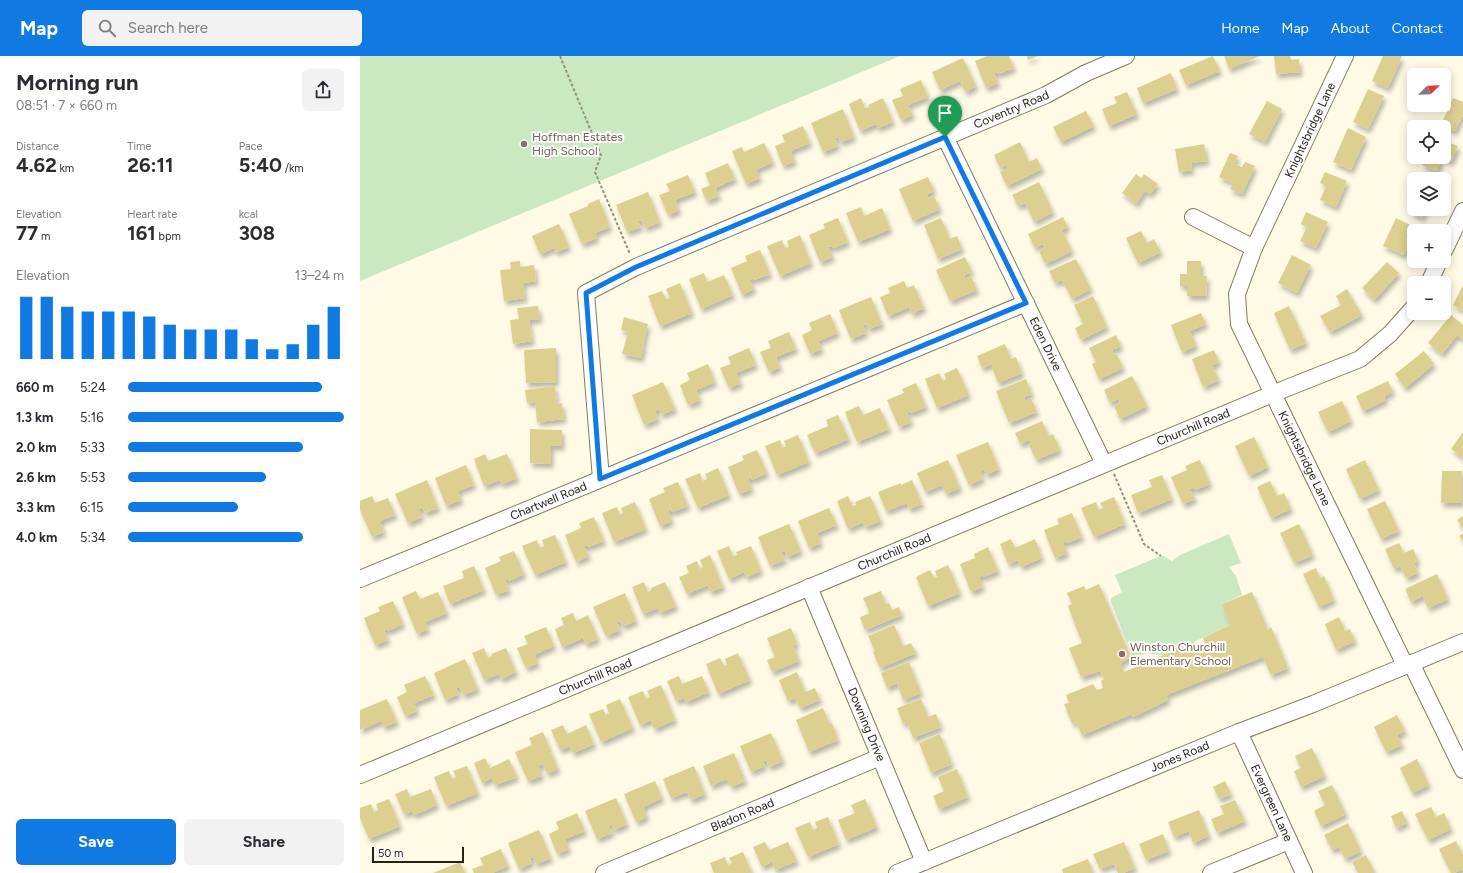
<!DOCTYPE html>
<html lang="en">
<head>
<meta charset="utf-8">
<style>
  body { margin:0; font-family:Figtree,sans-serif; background:#f2f2f3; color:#2b2b33; height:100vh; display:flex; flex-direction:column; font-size:15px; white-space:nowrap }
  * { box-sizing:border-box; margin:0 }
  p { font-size:13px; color:#7c7c81 }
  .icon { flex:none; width:22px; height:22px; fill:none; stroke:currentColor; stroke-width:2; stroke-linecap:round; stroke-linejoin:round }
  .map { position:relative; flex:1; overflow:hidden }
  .side { display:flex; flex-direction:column; background:#fff; width:360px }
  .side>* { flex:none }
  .needle { width:26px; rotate:67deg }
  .buttons { position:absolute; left:1047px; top:12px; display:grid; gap:8px }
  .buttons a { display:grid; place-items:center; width:44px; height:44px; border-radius:6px; background:#fff; box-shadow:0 2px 10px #0003; font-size:20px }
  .scale { position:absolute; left:12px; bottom:10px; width:92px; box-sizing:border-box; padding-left:4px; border:2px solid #252215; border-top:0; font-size:11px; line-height:14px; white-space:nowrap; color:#252215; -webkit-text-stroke:3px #fff; paint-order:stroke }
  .pin { position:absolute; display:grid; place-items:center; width:34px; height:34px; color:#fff; margin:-41px -17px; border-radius:50% 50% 50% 0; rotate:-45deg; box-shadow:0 0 4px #0007 }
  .pin .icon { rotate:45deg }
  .round { display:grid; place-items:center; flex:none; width:42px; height:42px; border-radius:6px; background:#f2f2f3 }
  .headline { display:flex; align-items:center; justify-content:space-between; height:68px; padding:0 16px }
  h1 { font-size:22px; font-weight:700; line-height:30px }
  .stats { display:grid; grid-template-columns:repeat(3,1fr); gap:6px; height:68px; padding:4px 16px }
  .stats div { display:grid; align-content:center }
  .stats b { font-size:20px; font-weight:700 }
  .stats small { font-size:11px; font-weight:400 }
  .stats p { font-size:11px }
  .chart { height:112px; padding:8px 16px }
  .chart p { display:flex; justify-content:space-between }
  .chart svg { width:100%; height:72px; margin-top:4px; stroke:#117ae2; stroke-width:6 }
  .cta { display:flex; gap:8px; margin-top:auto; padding:8px 16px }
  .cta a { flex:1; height:46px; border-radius:6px; background:#117ae2; color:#fff; font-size:16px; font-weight:700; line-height:46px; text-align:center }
  .cta a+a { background:#f2f2f3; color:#2b2b33 }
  ul { padding:0 16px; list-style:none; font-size:13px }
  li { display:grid; grid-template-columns:64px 48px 1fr; align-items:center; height:30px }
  li i { height:10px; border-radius:5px; background:#117ae2 }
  header { display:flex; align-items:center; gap:24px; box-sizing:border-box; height:56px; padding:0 20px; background:#117ae2; color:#fff }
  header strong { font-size:19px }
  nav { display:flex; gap:22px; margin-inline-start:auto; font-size:14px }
  .search { width:280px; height:36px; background:#f2f2f3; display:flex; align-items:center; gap:10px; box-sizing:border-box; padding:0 14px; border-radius:6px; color:#7c7c81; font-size:15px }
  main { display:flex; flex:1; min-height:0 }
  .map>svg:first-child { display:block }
</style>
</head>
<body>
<header>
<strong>Map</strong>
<div class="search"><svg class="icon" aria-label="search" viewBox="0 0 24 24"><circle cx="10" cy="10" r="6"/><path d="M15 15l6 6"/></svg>Search here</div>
<nav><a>Home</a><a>Map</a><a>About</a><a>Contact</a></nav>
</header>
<main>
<section class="side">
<div class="headline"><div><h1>Morning run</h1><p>08:51 · 7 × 660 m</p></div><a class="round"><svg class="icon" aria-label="share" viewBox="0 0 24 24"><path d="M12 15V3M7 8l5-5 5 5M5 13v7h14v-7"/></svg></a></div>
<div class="stats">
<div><p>Distance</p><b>4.62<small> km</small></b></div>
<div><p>Time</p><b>26:11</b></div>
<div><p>Pace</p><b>5:40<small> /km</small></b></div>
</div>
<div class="stats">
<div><p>Elevation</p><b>77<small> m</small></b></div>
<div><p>Heart rate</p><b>161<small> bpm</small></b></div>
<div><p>kcal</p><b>308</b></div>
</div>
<div class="chart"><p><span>Elevation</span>13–24 m</p>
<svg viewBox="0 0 160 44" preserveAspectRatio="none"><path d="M5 44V6M15 44V6M25 44V12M35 44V15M45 44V15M55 44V15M65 44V18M75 44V23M85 44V26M95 44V26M105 44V26M115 44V32M125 44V38M135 44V35M145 44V23M155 44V12"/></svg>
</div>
<ul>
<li><b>660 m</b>5:24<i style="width:90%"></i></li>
<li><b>1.3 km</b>5:16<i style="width:100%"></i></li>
<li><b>2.0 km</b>5:33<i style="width:81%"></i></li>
<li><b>2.6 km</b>5:53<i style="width:64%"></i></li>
<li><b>3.3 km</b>6:15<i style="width:51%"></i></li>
<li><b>4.0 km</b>5:34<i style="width:81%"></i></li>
</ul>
<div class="cta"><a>Save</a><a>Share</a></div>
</section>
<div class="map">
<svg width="1103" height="817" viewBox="0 0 1103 817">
  <defs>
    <filter id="shadow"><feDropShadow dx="2.5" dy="4.5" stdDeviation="2" flood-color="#0004"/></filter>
  </defs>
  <rect width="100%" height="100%" fill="#fefae5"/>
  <g fill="#cae9c1">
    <path d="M0 0H540L0 225Z"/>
    <path d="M869 478 881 507 869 511 876 520 882 539 862 548 870 569 804 600 787 597 779 600H773L751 546V542L762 536 755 519 801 500H804L813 506V504L820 499Z"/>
  </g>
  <g fill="#ddcf90" filter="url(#shadow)">
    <path d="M627 0H649L654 12 638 18 637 16 634 17 638 27 626 32 615 5Z"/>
    <path d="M667 0H678L668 4Z"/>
    <path d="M853 0 860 15 826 29 819 14Z"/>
    <path d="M864 0H900L869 13Z"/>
    <path d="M914 0H930L931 4 939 3 940 16 916 18Z"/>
    <path d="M1023 0H1042L1028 32 1012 25Z"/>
    <path d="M603 2 616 30 605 36 600 25 580 34 572 16Z"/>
    <path d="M811 17 817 33 783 47 777 32Z"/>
    <path d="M561 24 568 41 548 49 553 59 541 64 532 44 543 40 540 33Z"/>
    <path d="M1008 33 1024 40 1008 73 993 66Z"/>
    <path d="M767 36 777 58 749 70 742 53 757 47 754 41Z"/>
    <path d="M501 42 505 52 509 51 508 49 523 42 533 66 518 72 516 68 500 75 489 48Z"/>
    <path d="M1093 42 1103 46V61L1102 60 1095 75 1081 69Z"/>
    <path d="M907 45 922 53 905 86 889 78Z"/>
    <path d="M483 53 494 81 481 86 478 81 475 82 478 90 463 96 451 67Z"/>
    <path d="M726 55 734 70 701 86 693 71Z"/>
    <path d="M443 70 450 87 430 95 435 105 423 110 415 90 425 86 422 79Z"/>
    <path d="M988 72 1006 81 991 114 973 106Z"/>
    <path d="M1084 85 1098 90 1091 106 1082 102 1077 115 1062 109 1065 101H1084Z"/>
    <path d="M660 86 669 106 677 102 682 113 647 130 640 116 647 113 646 109 640 112 634 99Z"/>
    <path d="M404 87 413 106 396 114 400 122 386 128 372 95 382 91 384 96Z"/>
    <path d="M844 88 847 105 831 107 832 114 819 116 815 93Z"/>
    <path d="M870 97 878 100 874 108 882 111 885 106 895 110 882 138 870 133 873 127 859 121Z"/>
    <path d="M368 107 375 123 355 132 359 140 347 145 341 133 350 129 345 117Z"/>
    <path d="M965 116 987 125 976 151 960 144 966 130 960 127Z"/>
    <path d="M776 118 781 122 784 118 798 128 790 138 785 135 776 148 762 137Z"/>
    <path d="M328 119 335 136 315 144 319 154 308 159 299 139 310 135 306 128Z"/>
    <path d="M568 121 574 135 566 139 568 142 574 140 580 153 553 165 539 133Z"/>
    <path d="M679 126 693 156 674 166 665 147 658 150 652 139Z"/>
    <path d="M288 136 300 166 285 172 282 164 278 165 281 171 267 176 256 149Z"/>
    <path d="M239 143 250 171 235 177 237 182 222 188 209 158 228 150V148Z"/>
    <path d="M1054 149V153H1066L1062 162 1051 156Z"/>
    <path d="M501 151 504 160 522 152 530 173 498 186 486 157Z"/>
    <path d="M946 156 968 166 956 192 940 185 947 171 941 168Z"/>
    <path d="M703 161 708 171 702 174 712 195 685 208 679 195 685 192 683 188 675 192 668 178Z"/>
    <path d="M478 162 488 186 473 192 472 190 468 191 473 201 460 206 449 179 465 172 463 168Z"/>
    <path d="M581 162 590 183 597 180 602 193 578 203 564 169Z"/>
    <path d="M1036 162 1050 169 1045 181 1051 184 1044 199 1023 190Z"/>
    <path d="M199 168 209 191 196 196 194 192 180 198 172 180Z"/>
    <path d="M781 175 787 187 794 183 801 196 778 207 766 182Z"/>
    <path d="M440 179 451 207 420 220 407 190 422 184 425 192 429 191 427 185Z"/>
    <path d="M400 194 410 218 394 224 393 222 390 224 394 233 382 239 371 212 387 205 385 200Z"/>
    <path d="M932 199 951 209 937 237 918 227Z"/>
    <path d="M605 201 612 216 604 219 605 223 611 220 617 234 590 245 576 214Z"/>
    <path d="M716 203 731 233 712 243 702 224 695 227 689 215Z"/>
    <path d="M160 205V211L174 209 176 225 163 227 165 242 144 245 140 214 151 213 150 206Z"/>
    <path d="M827 205H841V220H847L846 240H827V230H820V218H827Z"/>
    <path d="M1027 206 1039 217 1014 244 1002 232Z"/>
    <path d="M344 217 347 226 364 219 373 239 341 253 329 223Z"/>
    <path d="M544 225 547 232 554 229 564 252 552 258 549 251 528 260 520 241 530 237 528 232Z"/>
    <path d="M320 227 332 257 300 270 288 240 302 235 306 243 310 242 306 233Z"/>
    <path d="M1103 229V255L1093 249Z"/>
    <path d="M987 233 1002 259 970 276 960 260 981 249 976 240Z"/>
    <path d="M733 240 747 271 721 284 715 272 723 268 714 249Z"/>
    <path d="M511 241 522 268 509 273 506 268 503 269 506 277 491 283 479 254Z"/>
    <path d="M178 250 180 263 169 264 172 285 153 288 150 264 159 263 157 252Z"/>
    <path d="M929 250 946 287 930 294 914 257Z"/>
    <path d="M841 257 846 268 830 275 836 290 822 296 811 269Z"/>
    <path d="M470 258 478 277 458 285 462 293 450 298 442 279 452 274 449 267Z"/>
    <path d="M1091 259 1103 269V284L1097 279 1082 298 1068 287Z"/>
    <path d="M264 261 288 268 283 289 284 290 281 302 262 298 268 276 261 274Z"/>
    <path d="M429 276 436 293 416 301 420 311 409 316 400 296 411 292 408 285Z"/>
    <path d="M756 279 761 290 752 294 754 298 756 297 763 312 739 323 732 308 736 306 729 292Z"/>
    <path d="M645 288 651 303 656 301 662 317 638 327 632 312 634 311 632 308 622 312 617 300Z"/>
    <path d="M196 292V326L166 327 164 294Z"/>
    <path d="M389 292 396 309 376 317 381 327 369 332 360 312 371 308 368 301Z"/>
    <path d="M854 294 859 306 852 309 859 324 843 331 832 303Z"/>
    <path d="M1064 295 1074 308 1045 332 1035 318Z"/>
    <path d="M348 308 355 326 336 334 340 344 328 349 320 329 330 324 327 317Z"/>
    <path d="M597 312 609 339 577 352 565 323 579 317 583 325 586 323 584 318Z"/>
    <path d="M772 320 787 350 760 363 754 350 760 347 758 343 750 347 744 334Z"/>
    <path d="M666 323 672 338 664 341 665 345 671 342 677 356 649 367 636 335Z"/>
    <path d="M1028 325 1033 336 1024 340 1026 344 1003 355 996 340Z"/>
    <path d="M303 326 315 353 301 359 299 353 295 355 298 363 284 369 272 339Z"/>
    <path d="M556 327 566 351 551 357 550 355 547 356 551 366 539 371 527 344 544 337 542 333Z"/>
    <path d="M195 330 197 348 202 347 204 363 177 366 175 346 167 347 165 334Z"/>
    <path d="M982 345 991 365 968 376 958 356Z"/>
    <path d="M499 350 503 359 520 352 529 373 497 386 485 356Z"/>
    <path d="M478 359 489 383 455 397 447 379 468 370 466 364Z"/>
    <path d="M682 365 689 380 693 378 700 394 676 404 669 389 671 388 670 384 660 388 655 377Z"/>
    <path d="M170 373 202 374V390H191V408L170 407Z"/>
    <path d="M1103 376V402L1091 393Z"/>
    <path d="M438 379 449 406 417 419 405 390 420 384 423 392 426 390 424 385Z"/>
    <path d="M894 381 908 411 889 420 875 390Z"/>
    <path d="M628 386 639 413 626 419 624 413 620 415 623 423 609 429 596 399Z"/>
    <path d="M397 394 407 417 392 424 391 422 388 423 392 433 379 438 368 411 384 404 382 400Z"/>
    <path d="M125 398 128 405 147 398 157 422 142 428 140 424 124 430 114 403Z"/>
    <path d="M588 404 600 432 586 438 582 429 565 436 557 417Z"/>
    <path d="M840 404 850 428 835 434 834 432 830 433 835 443 823 448 811 421 827 414 825 410Z"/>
    <path d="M1005 404 1019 434 1000 443 986 413Z"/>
    <path d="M106 409 114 429 98 435 101 444 86 450 75 422Z"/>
    <path d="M358 412 369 439 338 452 325 423 340 417 343 425 347 423 345 418Z"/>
    <path d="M1082 415H1102V447H1081Z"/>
    <path d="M802 419 812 443 778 457 771 439 792 431 789 424Z"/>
    <path d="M67 424 78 452 65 457 63 452 59 453 62 461 48 467 35 438Z"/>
    <path d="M552 424 562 448 549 453 547 447 526 455 518 436 541 427V429Z"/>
    <path d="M910 425 917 440 924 437 931 453 911 462 897 431Z"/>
    <path d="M318 426 328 450 312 456 311 454 308 455 312 465 300 470 289 443 305 436 303 432Z"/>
    <path d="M12 440 15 447 28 442 35 459 20 465 24 476 12 481 0 454V445Z"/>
    <path d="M488 440 493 450 496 449 495 446 510 440 521 465 505 471 503 466 488 473 477 445Z"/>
    <path d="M754 441 765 468 734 481 721 452 736 446 739 454 743 452 740 447Z"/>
    <path d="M1025 445 1039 475 1021 483 1007 453Z"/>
    <path d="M275 446 286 473 254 486 242 457 257 451 260 459 263 457 261 452Z"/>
    <path d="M469 452 477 469 457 477 461 487 449 492 438 465Z"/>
    <path d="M712 457 722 481 707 487 706 485 703 487 707 497 695 502 684 474 699 468 697 463Z"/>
    <path d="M1103 460V473L1097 464Z"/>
    <path d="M234 461 244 485 228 491 227 489 224 490 229 500 216 506 205 479 221 472 219 467Z"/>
    <path d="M429 468 441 495 427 501 425 495 421 496 425 504 410 510 398 481Z"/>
    <path d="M939 468 953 499 934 507 920 477Z"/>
    <path d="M1103 477V486L1099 480Z"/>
    <path d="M195 479 206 506 175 519 162 490 177 484 180 492 184 490 182 484Z"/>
    <path d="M651 483 655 492 675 483 682 502 661 511 658 504 648 508 640 488Z"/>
    <path d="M1039 487 1044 497 1053 493 1058 505 1054 507 1058 517 1046 522 1040 510 1034 513 1025 493Z"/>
    <path d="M369 490 373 500 377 499 376 496 391 490 401 515 386 521 384 516 369 523 357 495Z"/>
    <path d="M628 491 638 515 623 521V519L619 521 623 531 611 536 600 508 615 502 614 498Z"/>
    <path d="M154 495 164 518 149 525 148 523 145 524 149 534 136 539 125 512 141 505 139 501Z"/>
    <path d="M350 499 363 531 350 536 348 529 327 538 319 521 329 517 326 510 337 505 340 513 343 511 340 504Z"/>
    <path d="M588 509 600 537 568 550 556 521 570 514 574 522 577 521 575 515Z"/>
    <path d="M114 510 124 534 90 548 83 530 104 522 102 515Z"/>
    <path d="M956 512 960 522 964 520 974 544 959 551 943 518Z"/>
    <path d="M1077 518 1088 543 1068 552 1063 540 1051 546 1045 533Z"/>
    <path d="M284 526 288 536 291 534V532L305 526 316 550 300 557 298 552 283 558 272 531Z"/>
    <path d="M739 528 771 601 760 607 764 616 834 586 839 598 847 594 843 582 870 569 862 548 892 536 908 574 911 571 928 612 911 619 903 601 806 639 808 644 773 661 772 658 722 679 716 666 712 667 704 648 709 647 706 639 733 628 737 634 743 632 741 625 744 623 740 615 721 621 709 592 722 587 708 550 712 548 707 537 724 530 726 534Z"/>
    <path d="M56 535 60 543 78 536 87 557 65 566 68 573 57 578 42 541Z"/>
    <path d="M521 535 526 548 529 547 532 554 539 551 542 559 505 574 500 561 510 557 503 542Z"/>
    <path d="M265 537 276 565 263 570 260 565 257 566 260 574 246 580 233 551Z"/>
    <path d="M33 545 43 568 28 575 27 573 24 574 28 584 15 589 4 562 20 555 18 551Z"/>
    <path d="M213 557 216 565 228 559 238 583 226 588 223 582 202 591 195 573 204 569 201 562Z"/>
    <path d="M979 561 985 575 990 573 995 585 976 594 965 568Z"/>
    <path d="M534 569 543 590 551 587 556 597 520 612 513 596 515 595 508 580Z"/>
    <path d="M186 571 194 590 174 599 178 607 166 612 157 592 168 588 164 580Z"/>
    <path d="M431 572 437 588 433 589 439 605 412 616 407 604 415 601 407 582Z"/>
    <path d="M124 592 128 602 132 600 131 598 146 592 156 616 141 623 139 618 124 624 112 597Z"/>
    <path d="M378 597 390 624 358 638 346 608 360 602 364 610 367 609 365 603Z"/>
    <path d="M105 603 118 633 103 639 100 631 96 632 99 638 85 644 74 617Z"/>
    <path d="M549 606 561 637 543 644 537 627 527 632 521 617Z"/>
    <path d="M437 616 445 636 455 632 460 644 440 652 435 642 428 645 419 624Z"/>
    <path d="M65 620 74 639 54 647 57 655 45 660 37 641 47 636 44 629Z"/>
    <path d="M319 620 322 628 342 620 349 636 326 646 324 642 316 645 307 625Z"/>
    <path d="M301 629 315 664 294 673 291 664 280 669 268 641 283 635 286 643 290 641 287 635Z"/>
    <path d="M27 643 37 666 24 671 21 665 0 674V654Z"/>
    <path d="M260 643 273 672 241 686 229 658 243 653 246 659 249 657 246 649Z"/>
    <path d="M561 643 568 661 576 658 581 671 553 682 547 666 543 668 537 652Z"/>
    <path d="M463 652 470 668 472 667 478 684 449 696 436 664Z"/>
    <path d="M1037 659 1045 675 1037 679 1042 689 1026 696 1014 671Z"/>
    <path d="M203 669 207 678 226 669 234 688 213 697 210 690 200 694 191 674Z"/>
    <path d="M183 676 198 713 187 718 183 708 178 710 182 720 168 725 155 696 172 689 169 682Z"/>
    <path d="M411 677 423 705 409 711 406 704 403 705 405 710 391 716 380 690Z"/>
    <path d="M580 678 592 708 571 717 559 687Z"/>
    <path d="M952 692 965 720 941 731 934 715 941 712 935 700Z"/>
    <path d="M374 697 385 725 371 731 367 723 351 730 343 710Z"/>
    <path d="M125 702 130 712 149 703 157 721 135 729 132 722 122 727 114 707Z"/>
    <path d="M1057 703 1069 729 1052 737 1040 712Z"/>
    <path d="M107 710 118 737 86 750 74 721 89 715 92 723 96 721 93 715Z"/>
    <path d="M334 710 345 738 331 744 327 736 311 742 303 723Z"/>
    <path d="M597 713 608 741 579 753 573 740 584 735 578 721Z"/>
    <path d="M295 725 302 742 283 751 287 761 276 766 264 738Z"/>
    <path d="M865 725 871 738 859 743 853 731Z"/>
    <path d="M972 729 986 758 961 770 954 755 965 749 958 735Z"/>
    <path d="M47 733 50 741 71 733 77 749 54 759 52 755 44 758 35 738Z"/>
    <path d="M256 742 267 768 254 774 251 768 249 770 252 777 237 783 225 755Z"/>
    <path d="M29 743 40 770 9 783 0 762V752L11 748 14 756 18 754 16 748Z"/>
    <path d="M505 743 517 771 486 784 478 764 495 757 491 749Z"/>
    <path d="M875 744 885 765 857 777 851 763 864 758 860 750Z"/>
    <path d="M1071 751 1076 761 1084 757 1091 773 1068 784 1055 758Z"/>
    <path d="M839 754 849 780 833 787 829 775 814 781 808 766Z"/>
    <path d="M1042 755 1047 767 1036 772 1031 760Z"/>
    <path d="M217 757 225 775 205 783 209 793 197 798 189 778 199 773 196 766Z"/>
    <path d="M468 761 479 788 448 801 435 772 450 766 453 774 457 772 455 766Z"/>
    <path d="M988 767 1001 795 985 803 979 791 972 794 964 779Z"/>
    <path d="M179 774 191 802 176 808 173 801 170 802 172 807 159 813 148 787Z"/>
    <path d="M803 778 809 795 786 804 779 788Z"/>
    <path d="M1096 785 1103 799V813L1094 817H1091L1079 793Z"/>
    <path d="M405 786 409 794 428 786 437 805 415 814 412 806 402 811 393 791Z"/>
    <path d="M764 786 775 812 763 817H758L754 808 740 813 733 798Z"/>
    <path d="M141 793 148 810 132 817H114L112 813 123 809 120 802Z"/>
    <path d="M383 796 392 817H354L350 807 365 801 368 809 372 807 369 802Z"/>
    <path d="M1006 799 1015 817H998L992 806Z"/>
    <path d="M728 803 733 817H703L702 813Z"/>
    <path d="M100 806 105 817H73Z"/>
  </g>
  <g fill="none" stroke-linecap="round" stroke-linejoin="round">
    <g stroke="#817b5c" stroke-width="18">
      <g id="minor">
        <path id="s1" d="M985 0 894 192 877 238 879 268 1045 609"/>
        <path id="s2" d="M585 81 744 408"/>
        <path d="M833 161 894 192"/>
        <path d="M1084 195 1103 155"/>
        <path d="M1069 227 1079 205"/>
        <path id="s3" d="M241 423 226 237 276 211 686 39 726 17 766 0"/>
        <path id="s4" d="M0 523 666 247"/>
        <path id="s5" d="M449 531 564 806"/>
        <path d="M1051 607 1103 714"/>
        <path id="s6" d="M879 676 944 817"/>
        <path id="s7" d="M0 719 927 332 1000 303 1030 278 1054 251"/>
        <path id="s8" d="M244 817 520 701"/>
        <path id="s9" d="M537 817 879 676 953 648 1103 586"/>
        <path d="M851 817 929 785"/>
      </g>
    </g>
    <g stroke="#949180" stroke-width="2" stroke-dasharray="3 2" stroke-linecap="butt">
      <path d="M200 0 241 99 235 116 270 198"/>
      <path d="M754 418 784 488 801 500"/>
    </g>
    <use href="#minor" stroke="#fff" stroke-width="16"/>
  </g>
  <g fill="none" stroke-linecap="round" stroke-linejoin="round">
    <g stroke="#fff" stroke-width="8">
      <path id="route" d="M585 81 666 247 240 423 226 237 276 211Z"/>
    </g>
    <use href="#route" stroke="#117ae2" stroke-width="5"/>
  </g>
  <g fill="#8d6e63" stroke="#fff" stroke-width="1.5">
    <circle cx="164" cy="88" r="4"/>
    <circle cx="762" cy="598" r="4"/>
  </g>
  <g text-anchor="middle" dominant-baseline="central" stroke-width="4" stroke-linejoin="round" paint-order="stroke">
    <g font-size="12" fill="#252215" stroke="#fff">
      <text stroke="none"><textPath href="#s3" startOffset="650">Coventry Road</textPath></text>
      <text transform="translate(950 74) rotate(-65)">Knightsbridge Lane</text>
      <text stroke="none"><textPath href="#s2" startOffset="230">Eden Drive</textPath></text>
      <text stroke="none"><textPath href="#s7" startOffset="903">Churchill Road</textPath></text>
      <text stroke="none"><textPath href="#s1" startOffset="441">Knightsbridge Lane</textPath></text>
      <text stroke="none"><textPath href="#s4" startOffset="204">Chartwell Road</textPath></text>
      <text stroke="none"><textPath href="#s7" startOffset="579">Churchill Road</textPath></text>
      <text stroke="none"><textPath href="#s7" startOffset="255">Churchill Road</textPath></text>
      <text stroke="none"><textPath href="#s5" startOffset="149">Downing Drive</textPath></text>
      <text stroke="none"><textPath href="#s9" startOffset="306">Jones Road</textPath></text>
      <text stroke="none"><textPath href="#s6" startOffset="78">Evergreen Lane</textPath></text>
      <text stroke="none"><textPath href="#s8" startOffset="150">Bladon Road</textPath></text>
    </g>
    <g font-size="12" fill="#785e54" stroke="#fff" text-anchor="start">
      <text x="172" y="81">Hoffman Estates<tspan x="172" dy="14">High School</tspan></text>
      <text x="770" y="591">Winston Churchill<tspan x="770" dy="14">Elementary School</tspan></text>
    </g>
  </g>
</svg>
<div class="buttons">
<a><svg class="needle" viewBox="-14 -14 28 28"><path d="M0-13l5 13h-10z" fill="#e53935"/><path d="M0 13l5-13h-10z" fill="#7c7c81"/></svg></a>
<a><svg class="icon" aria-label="locate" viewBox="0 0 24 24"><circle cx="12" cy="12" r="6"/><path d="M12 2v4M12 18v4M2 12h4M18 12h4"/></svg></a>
<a><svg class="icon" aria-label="layers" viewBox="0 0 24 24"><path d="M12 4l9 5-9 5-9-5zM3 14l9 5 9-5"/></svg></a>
<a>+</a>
<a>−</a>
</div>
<div class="scale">50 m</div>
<div class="pin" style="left:585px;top:81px;background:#1e9e55"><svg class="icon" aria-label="arrive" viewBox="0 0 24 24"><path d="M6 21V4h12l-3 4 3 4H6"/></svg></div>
</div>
</main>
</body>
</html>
